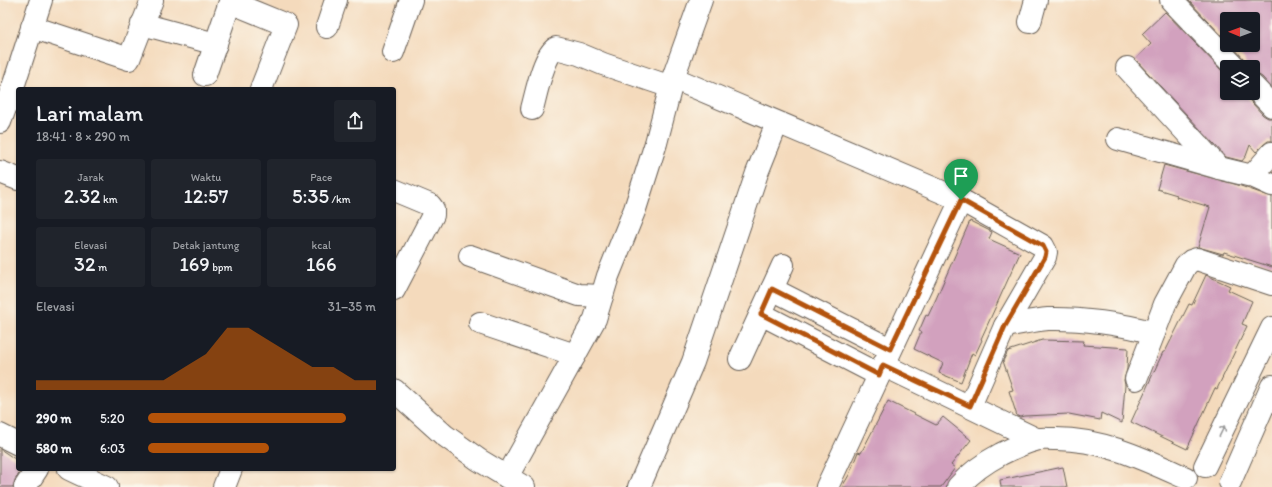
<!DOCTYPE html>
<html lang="id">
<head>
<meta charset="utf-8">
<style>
  body { margin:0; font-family:Itim,sans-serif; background:#20242c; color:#f1f3f6; height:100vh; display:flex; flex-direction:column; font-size:15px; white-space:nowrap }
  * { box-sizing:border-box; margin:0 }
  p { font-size:13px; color:#9ea1a6 }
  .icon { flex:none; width:22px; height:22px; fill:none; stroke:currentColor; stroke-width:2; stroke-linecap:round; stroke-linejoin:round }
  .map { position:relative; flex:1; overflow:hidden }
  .details { position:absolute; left:16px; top:87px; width:380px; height:384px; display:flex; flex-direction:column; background:#171b24; border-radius:4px; box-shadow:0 1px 3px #0004 }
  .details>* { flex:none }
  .needle { width:26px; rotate:271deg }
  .fabs { position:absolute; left:1220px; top:12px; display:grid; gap:8px }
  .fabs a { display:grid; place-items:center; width:40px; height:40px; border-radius:4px; background:#171b24; box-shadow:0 1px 3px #0004; font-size:20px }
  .pin { position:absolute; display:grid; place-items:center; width:34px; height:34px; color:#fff; margin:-41px -17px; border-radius:50% 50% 50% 0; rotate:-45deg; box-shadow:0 0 4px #0007 }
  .pin .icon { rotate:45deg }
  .round { display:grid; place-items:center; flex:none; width:42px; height:42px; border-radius:4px; background:#20242c }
  .overview { display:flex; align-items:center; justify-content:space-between; height:68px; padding:0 20px }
  h1 { font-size:22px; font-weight:600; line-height:30px }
  .stats { display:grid; grid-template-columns:repeat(3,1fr); gap:6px; height:68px; padding:4px 20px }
  .stats div { display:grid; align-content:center; border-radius:4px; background:#20242c; text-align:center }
  .stats b { font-size:20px; font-weight:600 }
  .stats small { font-size:11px; font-weight:400 }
  .stats p { font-size:11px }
  .chart { height:112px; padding:8px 20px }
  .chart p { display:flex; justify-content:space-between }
  .chart svg { width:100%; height:72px; margin-top:4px; fill:#b45309; opacity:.7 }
  ul { padding:0 20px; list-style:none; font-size:13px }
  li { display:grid; grid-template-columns:64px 48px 1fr; align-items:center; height:30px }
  li i { height:10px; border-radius:5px; background:#b45309 }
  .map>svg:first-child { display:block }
</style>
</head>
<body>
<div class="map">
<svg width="1272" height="487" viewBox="0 0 1272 487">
  <rect width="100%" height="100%" fill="#fbf7ec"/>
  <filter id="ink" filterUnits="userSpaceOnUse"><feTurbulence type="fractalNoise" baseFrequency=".025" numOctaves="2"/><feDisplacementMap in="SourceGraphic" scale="8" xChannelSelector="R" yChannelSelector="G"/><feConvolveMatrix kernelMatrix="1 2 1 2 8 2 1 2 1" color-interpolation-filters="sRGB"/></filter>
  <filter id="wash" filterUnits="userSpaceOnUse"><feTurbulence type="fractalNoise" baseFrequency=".012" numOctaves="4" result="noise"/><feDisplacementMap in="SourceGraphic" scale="16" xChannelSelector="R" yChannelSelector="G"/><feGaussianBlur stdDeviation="0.9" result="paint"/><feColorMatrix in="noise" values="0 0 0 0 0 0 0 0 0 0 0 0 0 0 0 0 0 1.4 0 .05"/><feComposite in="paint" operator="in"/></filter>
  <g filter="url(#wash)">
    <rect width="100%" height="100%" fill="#f4dabc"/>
    <g id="blocks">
      <g fill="#d2a1be">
        <path d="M1188 0H1272V88L1262 77 1257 74H1253V67H1247L1244 59 1231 45H1253V19H1227V41Z"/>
        <path d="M1165 12 1227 76V93H1243L1263 115 1268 118H1272V141H1268L1263 145 1256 152 1250 145 1246 156 1242 161 1226 157 1135 59 1151 44 1142 34Z"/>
        <path d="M1164 165 1238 185 1272 197V267L1224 252 1223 254 1198 247 1210 207 1176 197 1177 195 1157 189Z"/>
        <path d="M970 221 992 232 989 239 1020 253 981 339 982 340 975 355 972 353 961 382 939 373 943 363 914 349 921 332 919 331 926 315 928 316 936 299Z"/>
        <path d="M1206 275 1230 286 1228 290 1252 301 1242 324 1247 326 1217 389 1215 388 1187 449 1131 422 1163 352H1165L1189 304 1192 305Z"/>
        <path d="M1042 340 1084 341 1083 345 1128 348 1127 369 1124 380 1125 385 1122 423 1101 413 1100 420 1069 414 1024 416 1020 417 1017 416 1009 391 1013 390 1003 361 1008 351Z"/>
        <path d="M888 401 936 425 943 417 971 440 951 465 955 468 941 487H842L849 475 858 452 861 453Z"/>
        <path d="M0 449 18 461V469H22L15 480 13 487H0Z"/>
        <path d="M1063 467 1067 487H1001L1000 480Z"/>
      </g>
    </g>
  </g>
  <g filter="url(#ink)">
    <use href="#blocks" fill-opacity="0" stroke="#685e54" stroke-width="1"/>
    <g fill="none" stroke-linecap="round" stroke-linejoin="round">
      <g stroke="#685e54" stroke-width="24">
        <g id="minor">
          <path d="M1171 0 1235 67"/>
          <path d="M1030 22 1036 0"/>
          <path d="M142 24 216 44"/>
          <path d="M32 27 129 59 152 0"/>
          <path d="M327 27 336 0"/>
          <path d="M393 52 411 0"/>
          <path d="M1127 68 1219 168"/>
          <path d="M205 75 230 2 286 25 261 89"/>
          <path d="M673 78 961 200 1043 246 1046 252 1045 257 1005 326 970 406"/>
          <path d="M1253 86 1272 106"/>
          <path d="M532 109C536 95 543 56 556 48L579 54 603 64 671 87"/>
          <path d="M0 122 14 84 41 0"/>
          <path d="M1118 139 1219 168 1252 176 1272 185"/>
          <path d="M1252 176 1272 153"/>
          <path d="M394 190 430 205 433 209V215L394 290"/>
          <path d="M470 256 579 295 602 296"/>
          <path d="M772 289 890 349"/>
          <path d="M761 314 879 375"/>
          <path d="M480 323 575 355"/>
          <path d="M1005 326C1019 324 1034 320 1048 319 1079 318 1124 324 1154 333L1165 304 1186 265 1191 261 1197 259 1272 284"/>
          <path d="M740 359 783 265"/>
          <path d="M883 365 1036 439"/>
          <path d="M1136 379 1154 333"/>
          <path d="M0 435 18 444"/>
          <path d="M1205 466 1272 328"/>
          <path d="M69 469 107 487"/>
          <path d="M507 477 595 319 608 276 635 209 656 143 673 78 701 0"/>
          <path d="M1230 482 1272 386"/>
          <path d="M25 487 37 469"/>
          <path d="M224 487 231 469"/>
          <path d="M639 487 693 362 757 173 777 123"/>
          <path d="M827 487 961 200"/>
          <path d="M958 487C970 473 984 463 1001 454 1011 449 1023 443 1035 440 1040 438 1047 439 1053 439 1100 438 1144 459 1186 478"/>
        </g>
      </g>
      <g stroke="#685e54" stroke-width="24">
        <g id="major">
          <path d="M0 172 18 179"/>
          <path d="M394 390 444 435 479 460 524 487"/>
        </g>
      </g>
      <use href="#minor" stroke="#fff" stroke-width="22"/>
      <use href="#major" stroke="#fff" stroke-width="22"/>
    </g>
    <defs><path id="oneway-shaft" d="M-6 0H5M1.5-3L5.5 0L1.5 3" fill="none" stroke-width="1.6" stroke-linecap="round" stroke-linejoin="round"/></defs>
    <use stroke="#999" href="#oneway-shaft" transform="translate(1222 431) rotate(-64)"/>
  </g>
  <g fill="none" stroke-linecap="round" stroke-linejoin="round" filter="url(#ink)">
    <g stroke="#fff" stroke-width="8">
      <path id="route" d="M961 200 1043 246 1046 252 1045 257 1005 326 970 406 883 365 879 375 761 314 772 289 890 349Z"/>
    </g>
    <use href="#route" stroke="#b45309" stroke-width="5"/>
  </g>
</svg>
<div class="fabs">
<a><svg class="needle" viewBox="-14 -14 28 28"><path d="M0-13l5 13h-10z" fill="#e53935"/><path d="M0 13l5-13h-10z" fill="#9ea1a6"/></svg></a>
<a><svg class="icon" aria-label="layers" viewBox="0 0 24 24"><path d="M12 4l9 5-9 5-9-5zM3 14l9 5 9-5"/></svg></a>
</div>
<div class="pin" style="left:961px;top:200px;background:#1e9e55"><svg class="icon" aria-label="arrive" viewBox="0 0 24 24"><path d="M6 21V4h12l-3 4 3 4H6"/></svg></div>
<section class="details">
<div class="overview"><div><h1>Lari malam</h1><p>18:41 · 8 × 290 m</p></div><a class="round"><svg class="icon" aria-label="share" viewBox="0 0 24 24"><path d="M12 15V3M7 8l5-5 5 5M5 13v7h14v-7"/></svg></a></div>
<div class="stats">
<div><p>Jarak</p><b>2.32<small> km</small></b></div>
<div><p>Waktu</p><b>12:57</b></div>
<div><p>Pace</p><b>5:35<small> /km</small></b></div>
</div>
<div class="stats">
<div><p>Elevasi</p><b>32<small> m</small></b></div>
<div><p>Detak jantung</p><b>169<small> bpm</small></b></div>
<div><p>kcal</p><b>166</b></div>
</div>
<div class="chart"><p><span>Elevasi</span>31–35 m</p>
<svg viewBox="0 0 160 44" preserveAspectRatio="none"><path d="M0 44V38L10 38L20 38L30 38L40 38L50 38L60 38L70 30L80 22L90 6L100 6L110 14L120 22L130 30L140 30L150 38L160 38V44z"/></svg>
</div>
<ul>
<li><b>290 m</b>5:20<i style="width:87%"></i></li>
<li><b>580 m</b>6:03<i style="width:53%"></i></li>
</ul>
</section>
</div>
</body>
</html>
